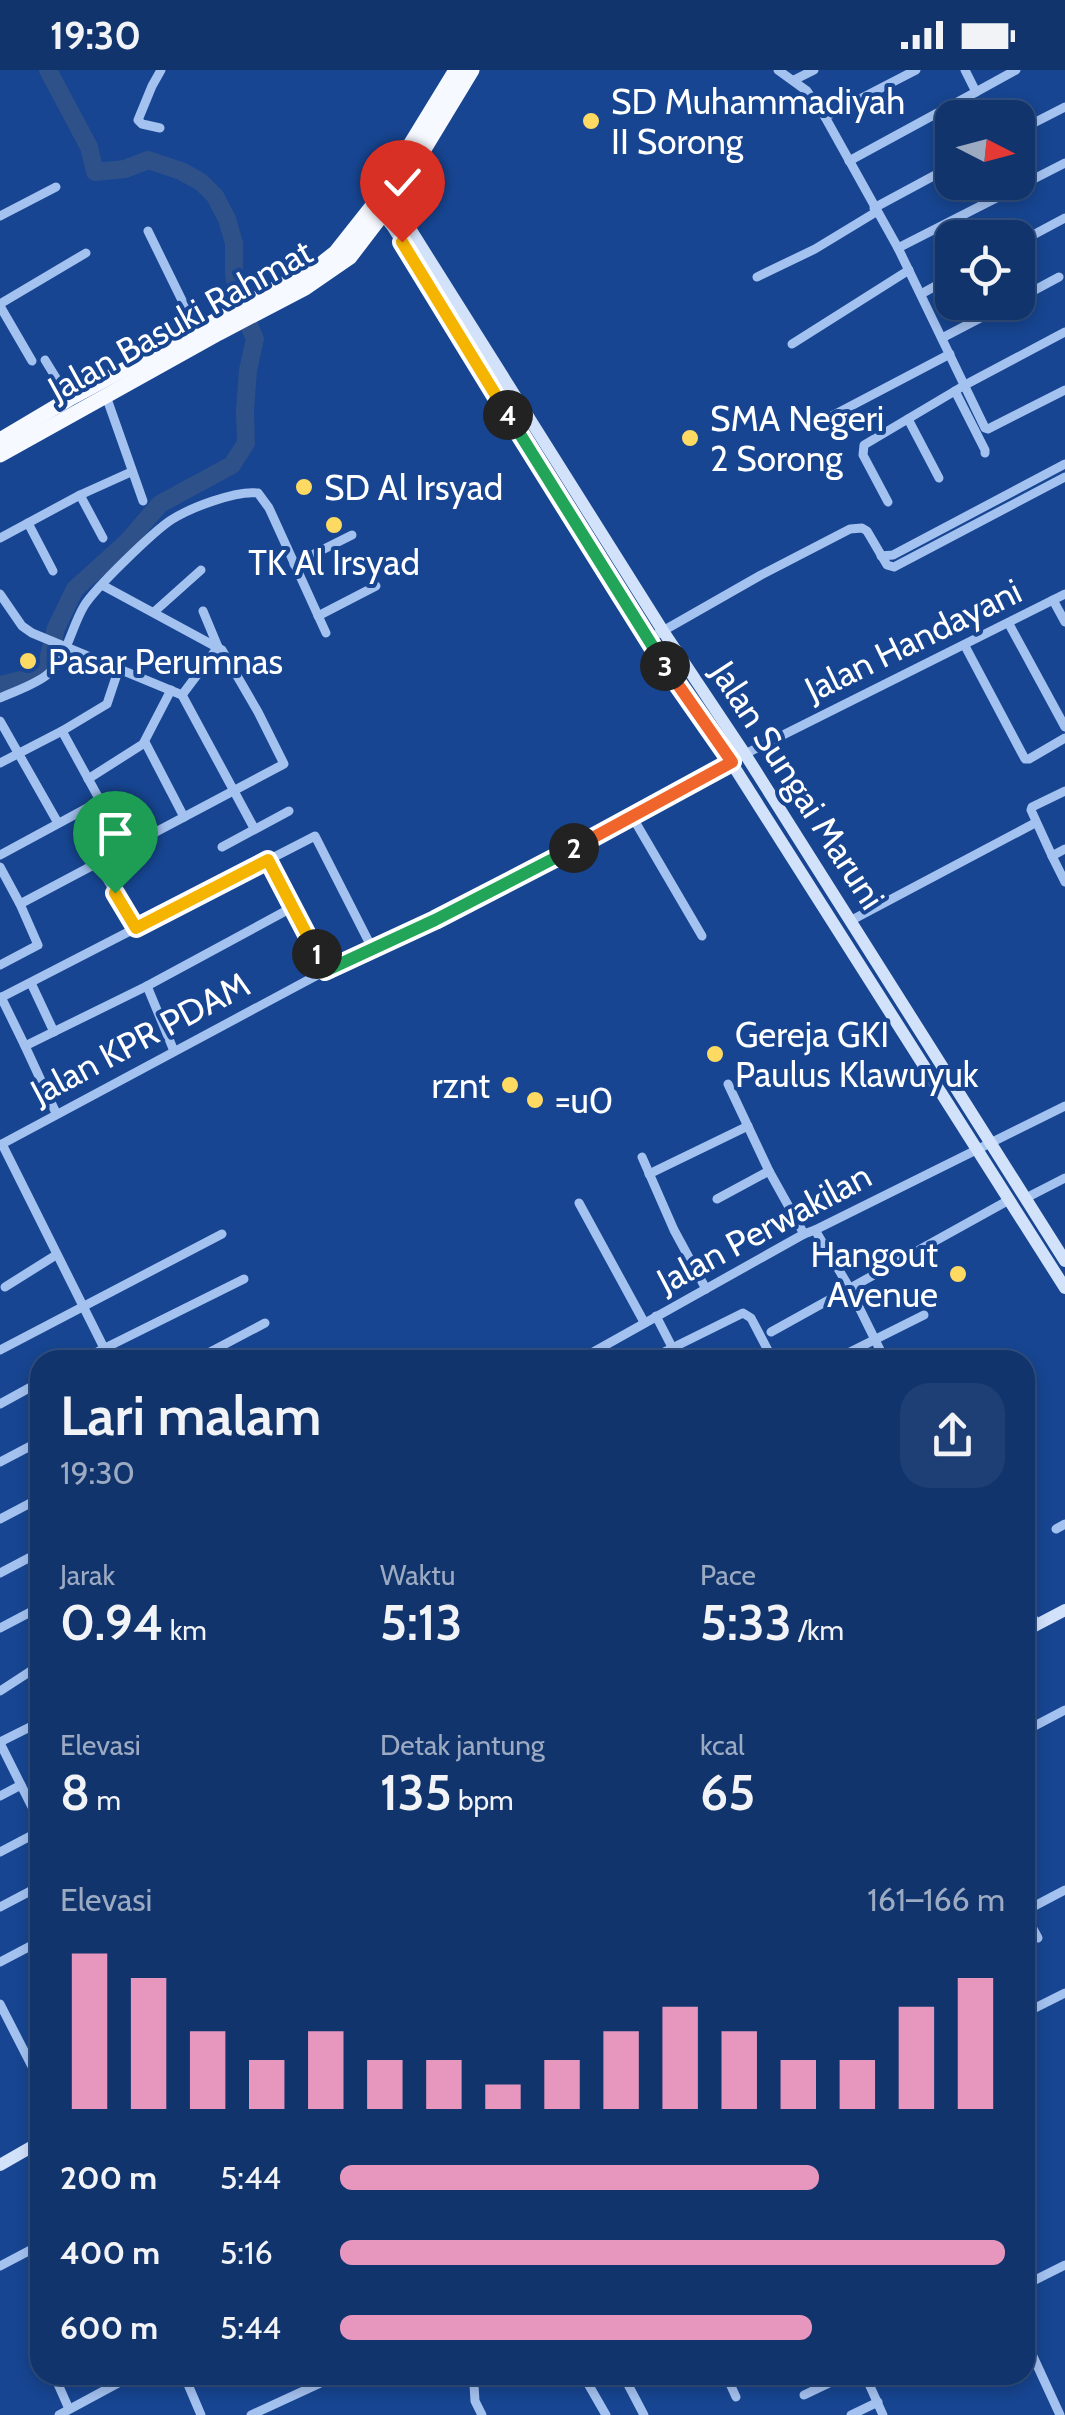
<!DOCTYPE html>
<html lang="id">
<head>
<meta charset="utf-8">
<style>
  body { margin:0; font-family:Cabin,sans-serif; background:#1e3f75; color:#f1f3f6; height:100vh; display:flex; flex-direction:column; font-size:38px; white-space:nowrap }
  * { box-sizing:border-box; margin:0 }
  p { font-size:32px; color:#9caac2 }
  .icon { flex:none; width:55px; height:55px; fill:none; stroke:currentColor; stroke-width:2; stroke-linecap:round; stroke-linejoin:round }
  .map { position:relative; flex:1; overflow:hidden }
  .details { position:absolute; left:30px; top:1280px; width:1005px; height:1035px; display:flex; flex-direction:column; background:#11346d; border-radius:30px; box-shadow:0 5px 15px #0003,0 0 0 2px #304f80 }
  .details>* { flex:none }
  .needle { width:65px; rotate:96deg }
  .buttons { position:absolute; left:935px; top:30px; display:grid; gap:20px }
  .buttons a { display:grid; place-items:center; width:100px; height:100px; border-radius:20px; background:#11346d; box-shadow:0 5px 15px #0003,0 0 0 2px #304f80; font-size:50px }
  .pin { position:absolute; display:grid; place-items:center; width:85px; height:85px; color:#fff; margin:-102px -42px; border-radius:50% 50% 50% 0; rotate:-45deg; box-shadow:0 0 10px #0007 }
  .pin .icon { rotate:45deg }
  .km { position:absolute; width:50px; height:50px; margin:-25px; border-radius:50%; background:#222; color:#fff; font-size:28px; line-height:50px; text-align:center }
  .round { display:grid; place-items:center; flex:none; width:105px; height:105px; border-radius:30px; background:#1e3f75 }
  .headline { display:flex; align-items:center; justify-content:space-between; height:170px; padding:0 30px }
  h1 { font-size:55px; font-weight:600; line-height:75px }
  .metrics { display:grid; grid-template-columns:repeat(3,1fr); gap:15px; height:170px; padding:10px 30px }
  .metrics div { display:grid; align-content:center }
  .metrics b { font-size:50px; font-weight:600 }
  .metrics small { font-size:28px; font-weight:400 }
  .metrics p { font-size:28px }
  .chart { height:280px; padding:20px 30px }
  .chart p { display:flex; justify-content:space-between }
  .chart svg { width:100%; height:180px; margin-top:10px; stroke:#e797bd; stroke-width:6 }
  ul { padding:0 30px; list-style:none; font-size:32px }
  li { display:grid; grid-template-columns:160px 120px 1fr; align-items:center; height:75px }
  li i { height:25px; border-radius:12px; background:#e797bd }
  .status { display:flex; justify-content:space-between; align-items:center; height:70px; padding:0 50px; background:#11346d; direction:ltr }
  .status svg { height:28px; fill:currentColor }
  .map>svg:first-child { display:block }
</style>
</head>
<body>
<div class="status"><b>19:30</b><svg viewBox="0 0 49 12"><path d="M0 12V9h3v3zM5 12V6h3v6zM10 12V3h3v9zM15 12V0h3v12zM26 1h20v11H26zM47 4h2v5h-2z"/></svg></div>
<div class="map">
<svg width="1065" height="2345" viewBox="0 0 1065 2345">
  <rect width="100%" height="100%" fill="#174591"/>
  <g fill="none" stroke-linecap="round" stroke-linejoin="round">
    <path stroke="#2f5189" stroke-width="18" d="M0 615 34 607 46 598 56 558 75 519 127 472 160 434 232 395 246 373 245 341 248 300 255 269 238 229 234 204V173L227 149 215 126 201 112 181 101 148 90 125 99 95 102 89 77 48 0"/>
    <g stroke="#a4c2f0" stroke-width="9">
      <path d="M778 0 807 21 825 47 898 178 985 358 988 359 1065 320"/>
      <path d="M794 10 814 0"/>
      <path d="M976 22 1016 0"/>
      <path d="M825 47 916 0"/>
      <path d="M160 58 142 54 138 50 152 16 161 0"/>
      <path d="M1018 61 1065 37"/>
      <path d="M849 91 976 22 965 0"/>
      <path d="M874 138 952 96"/>
      <path d="M0 146 56 117"/>
      <path d="M148 161 197 261"/>
      <path d="M1018 173 1065 148"/>
      <path d="M898 178 1065 93"/>
      <path d="M757 207 815 179 876 142"/>
      <path d="M921 224 952 207"/>
      <path d="M1018 229 1059 207"/>
      <path d="M0 234 86 183"/>
      <path d="M0 236 32 291"/>
      <path d="M942 268 1011 232"/>
      <path d="M792 274 909 200"/>
      <path d="M45 290 69 329"/>
      <path d="M955 321 985 380V383"/>
      <path d="M106 326 143 431"/>
      <path d="M828 348 950 284"/>
      <path d="M908 349 939 408"/>
      <path d="M80 425 103 468"/>
      <path d="M888 432 863 385 864 375 965 315 1065 262"/>
      <path d="M28 453 53 501"/>
      <path d="M0 468 80 425 131 402"/>
      <path d="M881 486 893 485 1065 394"/>
      <path d="M294 494 352 465"/>
      <path d="M0 524 22 556 32 563 182 625 254 758"/>
      <path d="M1053 530 1065 552"/>
      <path d="M203 541 218 577"/>
      <path d="M154 542 201 500"/>
      <path d="M318 546 376 516"/>
      <path d="M1009 554 1065 657"/>
      <path d="M647 570 761 505 850 459 862 458 867 461 887 495 894 497 1065 407"/>
      <path d="M965 576 1025 689H1029L1065 668"/>
      <path d="M119 598 107 634 62 661 125 776"/>
      <path d="M182 625 218 577"/>
      <path d="M0 628C15 621 35 615 48 604 67 587 71 558 84 536 95 518 153 462 171 450 190 438 236 420 258 423L269 438 326 563"/>
      <path d="M0 651 58 753"/>
      <path d="M145 672 184 747"/>
      <path d="M0 693 62 661"/>
      <path d="M88 709 143 674 171 620"/>
      <path d="M1065 721 1032 737 1031 740 1052 786 1065 779"/>
      <path d="M633 748 702 866"/>
      <path d="M222 777 289 741"/>
      <path d="M0 785 100 731"/>
      <path d="M1052 786 1065 812"/>
      <path d="M268 790 325 901"/>
      <path d="M97 792 136 858 315 766 372 878"/>
      <path d="M0 797 20 834"/>
      <path d="M850 851 1035 753"/>
      <path d="M0 895 38 875 20 834 284 694 258 642 222 580 102 515"/>
      <path d="M31 913 54 962"/>
      <path d="M147 916 174 981"/>
      <path d="M1 927 25 976 147 916 293 837"/>
      <path d="M0 928 136 858"/>
      <path d="M25 976 56 1043"/>
      <path d="M728 1014 769 1101 804 1164"/>
      <path d="M2 1074 110 1290"/>
      <path d="M0 1075 325 901 435 850 633 748 745 684 1065 524"/>
      <path d="M642 1087 674 1160 706 1219"/>
      <path d="M649 1104 748 1056"/>
      <path d="M1026 1128 1065 1108"/>
      <path d="M717 1129 769 1101"/>
      <path d="M579 1133 644 1252"/>
      <path d="M815 1160 849 1217 885 1290"/>
      <path d="M5 1217 56 1185"/>
      <path d="M656 1246 672 1277"/>
      <path d="M771 1262 1009 1130"/>
      <path d="M0 1280 222 1164"/>
      <path d="M81 1290 244 1209"/>
      <path d="M195 1290 265 1253"/>
      <path d="M579 1290 804 1164 815 1160 1065 1036"/>
      <path d="M648 1290 743 1243 751 1248 773 1290"/>
      <path d="M834 1290 924 1245"/>
      <path d="M944 1290 948 1288"/>
      <path d="M0 1334 40 1312"/>
      <path d="M0 1392 40 1371"/>
      <path d="M0 1449 40 1428"/>
      <path d="M1056 1459 1065 1454"/>
      <path d="M0 1503 40 1482"/>
      <path d="M1025 1533 1037 1555"/>
      <path d="M0 1558 40 1537"/>
      <path d="M0 1621 40 1595"/>
      <path d="M1025 1661 1065 1640"/>
      <path d="M0 1672 40 1652"/>
      <path d="M0 1673 40 1753"/>
      <path d="M0 1726 21 1715"/>
      <path d="M0 1782 40 1761"/>
      <path d="M0 1837 40 1816"/>
      <path d="M1025 1841 1065 1820"/>
      <path d="M1025 1844 1038 1868"/>
      <path d="M0 1892 40 1871"/>
      <path d="M0 1934 40 2012"/>
      <path d="M1025 1943 1065 1923"/>
      <path d="M0 2196 40 2175"/>
      <path d="M1025 2215 1065 2195"/>
      <path d="M1025 2269 1060 2345"/>
      <path d="M54 2305 69 2339"/>
      <path d="M184 2305 201 2345"/>
      <path d="M583 2305 606 2345"/>
      <path d="M623 2305 644 2345"/>
      <path d="M726 2305 736 2327"/>
      <path d="M865 2305 883 2345"/>
      <path d="M882 2312 896 2305"/>
      <path d="M804 2325 846 2305"/>
      <path d="M59 2345 133 2305"/>
      <path d="M251 2345 338 2305"/>
      <path d="M482 2345 475 2331 474 2315 486 2305"/>
      <path d="M851 2345 878 2332"/>
    </g>
    <g stroke="#d2e2fb" stroke-width="12">
      <path d="M387 127 404 149 663 561 745 684 1065 1191"/>
      <path d="M380 140 393 157 647 570 731 692 1065 1218"/>
      <path d="M1025 1561 1065 1540"/>
      <path d="M0 2095 40 2072"/>
    </g>
    <g stroke="#f6f9ff" stroke-width="15">
      <path d="M0 370 69 329 321 194 336 182 374 134 456 0"/>
      <path d="M0 385 219 263 305 218 350 187 392 132 472 0"/>
    </g>
  </g>
  <g fill="none" stroke-linecap="round" stroke-linejoin="round">
    <g stroke="#fff" stroke-width="20">
      <path id="split-1" d="M115 823 136 858 268 790 317 884"/>
    </g>
    <g stroke="#fff" stroke-width="20">
      <path id="split-2" d="M317 884 325 901 435 850 574 778"/>
    </g>
    <g stroke="#fff" stroke-width="20">
      <path id="split-3" d="M574 778 732 692 665 596"/>
    </g>
    <g stroke="#fff" stroke-width="20">
      <path id="split-4" d="M508 345 665 596"/>
    </g>
    <g stroke="#fff" stroke-width="20">
      <path id="split-5" d="M402 172 508 345"/>
    </g>
    <use href="#split-1" stroke="#f5b400" stroke-width="12"/>
    <use href="#split-2" stroke="#22a559" stroke-width="12"/>
    <use href="#split-3" stroke="#f0652b" stroke-width="12"/>
    <use href="#split-4" stroke="#22a559" stroke-width="12"/>
    <use href="#split-5" stroke="#f5b400" stroke-width="12"/>
  </g>
  <g fill="#ffda63" stroke="#174591" stroke-width="4">
    <circle cx="591" cy="51" r="10"/>
    <circle cx="690" cy="368" r="10"/>
    <circle cx="304" cy="417" r="10"/>
    <circle cx="334" cy="455" r="10"/>
    <circle cx="28" cy="591" r="10"/>
    <circle cx="715" cy="984" r="10"/>
    <circle cx="510" cy="1015" r="10"/>
    <circle cx="535" cy="1030" r="10"/>
    <circle cx="958" cy="1204" r="10"/>
  </g>
  <g text-anchor="middle" dominant-baseline="central" stroke-width="8" stroke-linejoin="round" paint-order="stroke">
    <g font-size="35" fill="#fff" stroke="#174591" text-anchor="start">
      <text x="611" y="31">SD Muhammadiyah<tspan x="611" dy="40">II Sorong</tspan></text>
      <text x="710" y="348">SMA Negeri<tspan x="710" dy="40">2 Sorong</tspan></text>
      <text x="324" y="417">SD Al Irsyad</text>
      <text x="334" y="492" text-anchor="middle">TK Al Irsyad</text>
      <text x="48" y="591">Pasar Perumnas</text>
      <text x="735" y="964">Gereja GKI<tspan x="735" dy="40">Paulus Klawuyuk</tspan></text>
      <text x="490" y="1015" text-anchor="end">rznt</text>
      <text x="555" y="1030">=u0</text>
      <text x="938" y="1184" text-anchor="end">Hangout<tspan x="938" dy="40">Avenue</tspan></text>
    </g>
    <g font-size="35" fill="#fff" stroke="#174591">
      <text transform="translate(180 250) rotate(-29)">Jalan Basuki Rahmat</text>
      <text transform="translate(913 570) rotate(-26)">Jalan Handayani</text>
      <text transform="translate(798 715) rotate(57)">Jalan Sungai Maruni</text>
      <text transform="translate(140 968) rotate(-28)">Jalan KPR PDAM</text>
      <text transform="translate(764 1158) rotate(-28)">Jalan Perwakilan</text>
    </g>
  </g>
</svg>
<div class="buttons">
<a><svg class="needle" viewBox="-14 -14 28 28"><path d="M0-13l5 13h-10z" fill="#e53935"/><path d="M0 13l5-13h-10z" fill="#9caac2"/></svg></a>
<a><svg class="icon" aria-label="locate" viewBox="0 0 24 24"><circle cx="12" cy="12" r="6"/><path d="M12 2v4M12 18v4M2 12h4M18 12h4"/></svg></a>
</div>
<div class="pin" style="left:115px;top:823px;background:#1e9e55"><svg class="icon" aria-label="arrive" viewBox="0 0 24 24"><path d="M6 21V4h12l-3 4 3 4H6"/></svg></div>
<div class="pin" style="left:402px;top:172px;background:#d93025"><svg class="icon" aria-label="check" viewBox="0 0 24 24"><path d="M5 12l5 5 9-10"/></svg></div>
<b class="km" style="left:317px;top:884px">1</b>
<b class="km" style="left:574px;top:778px">2</b>
<b class="km" style="left:665px;top:596px">3</b>
<b class="km" style="left:508px;top:345px">4</b>
<section class="details">
<div class="headline"><div><h1>Lari malam</h1><p>19:30</p></div><a class="round"><svg class="icon" aria-label="share" viewBox="0 0 24 24"><path d="M12 15V3M7 8l5-5 5 5M5 13v7h14v-7"/></svg></a></div>
<div class="metrics">
<div><p>Jarak</p><b>0.94<small> km</small></b></div>
<div><p>Waktu</p><b>5:13</b></div>
<div><p>Pace</p><b>5:33<small> /km</small></b></div>
</div>
<div class="metrics">
<div><p>Elevasi</p><b>8<small> m</small></b></div>
<div><p>Detak jantung</p><b>135<small> bpm</small></b></div>
<div><p>kcal</p><b>65</b></div>
</div>
<div class="chart"><p><span>Elevasi</span>161–166 m</p>
<svg viewBox="0 0 160 44" preserveAspectRatio="none"><path d="M5 44V6M15 44V12M25 44V25M35 44V32M45 44V25M55 44V32M65 44V32M75 44V38M85 44V32M95 44V25M105 44V19M115 44V25M125 44V32M135 44V32M145 44V19M155 44V12"/></svg>
</div>
<ul>
<li><b>200 m</b>5:44<i style="width:72%"></i></li>
<li><b>400 m</b>5:16<i style="width:100%"></i></li>
<li><b>600 m</b>5:44<i style="width:71%"></i></li>
</ul>
</section>
</div>
</body>
</html>
